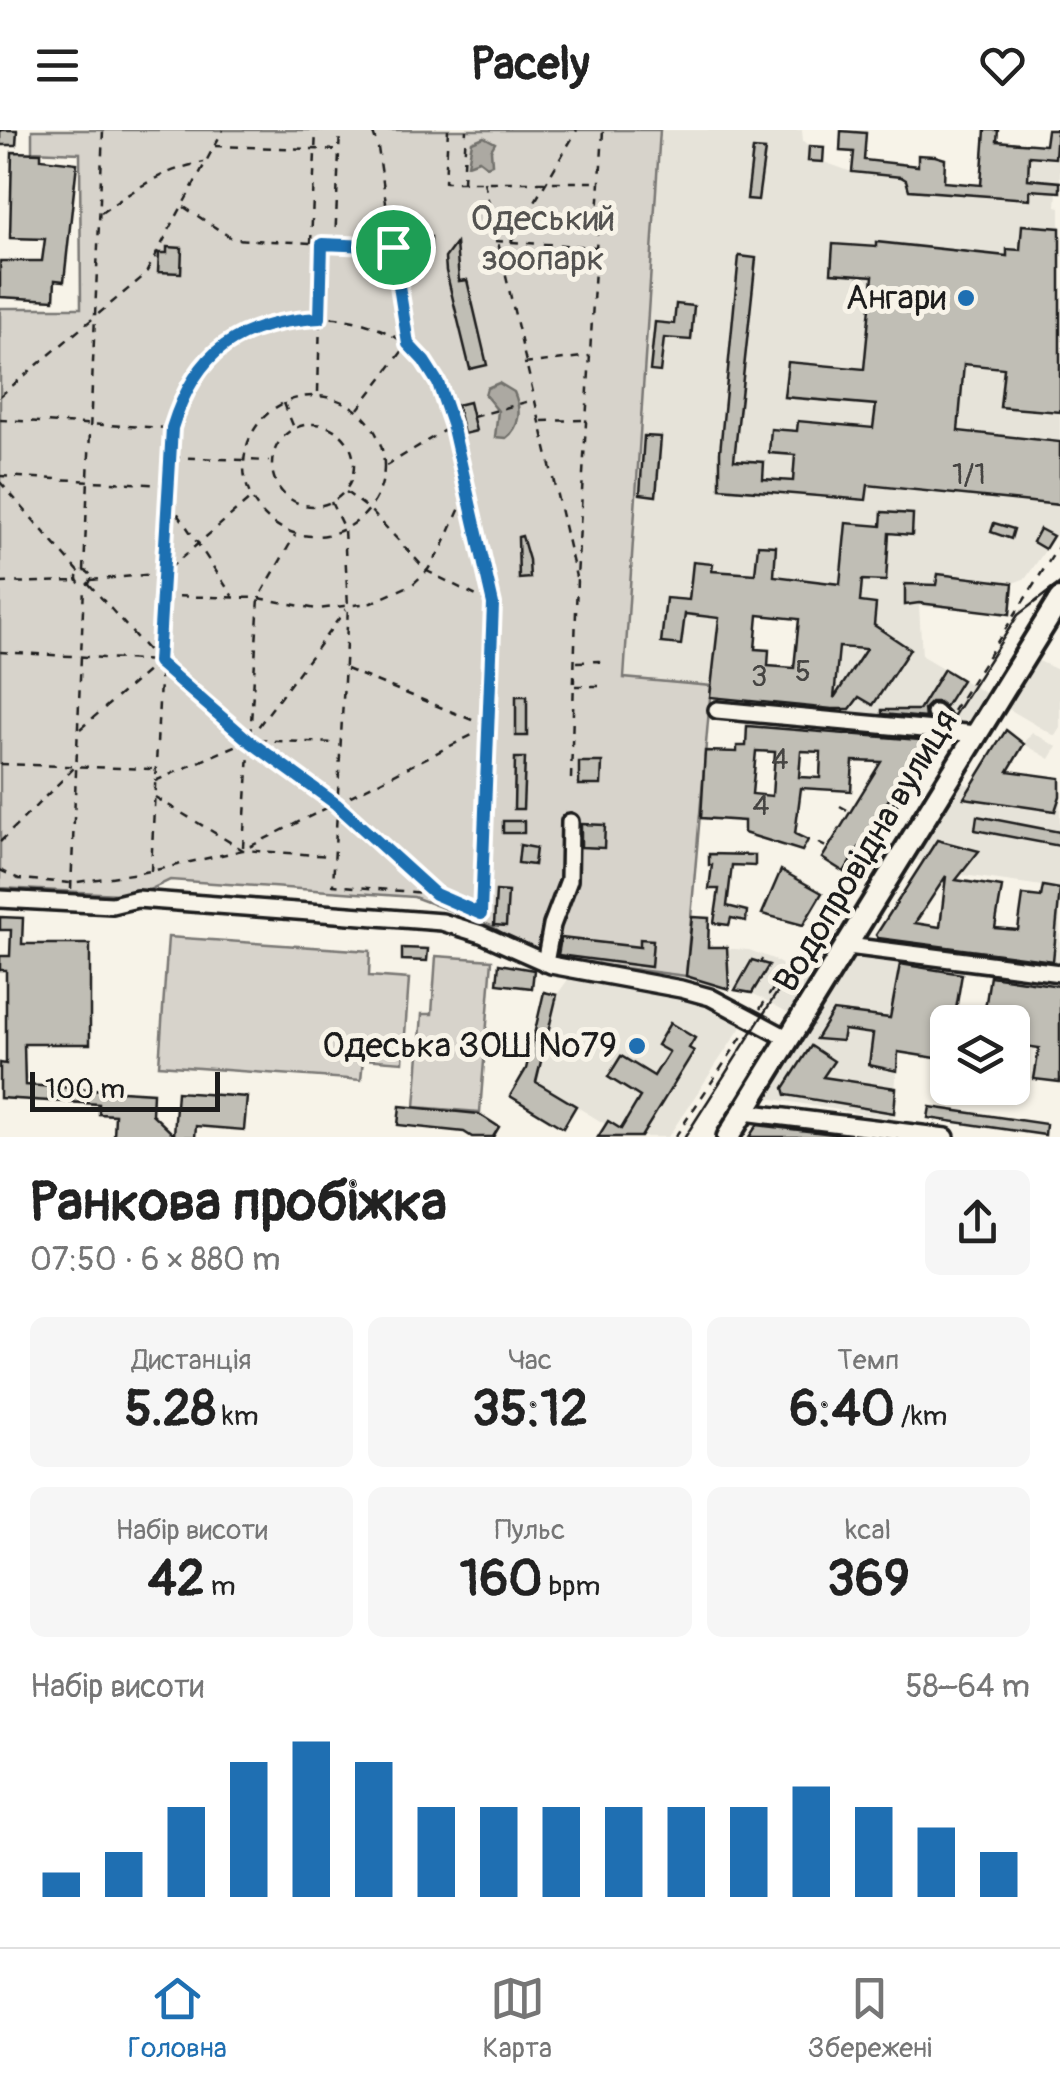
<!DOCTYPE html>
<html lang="uk">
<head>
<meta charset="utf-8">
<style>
  body { margin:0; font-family:Pangolin,sans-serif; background:#f6f6f6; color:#222; height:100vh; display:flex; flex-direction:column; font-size:38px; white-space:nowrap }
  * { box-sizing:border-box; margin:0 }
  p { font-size:32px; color:#767676 }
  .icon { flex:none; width:55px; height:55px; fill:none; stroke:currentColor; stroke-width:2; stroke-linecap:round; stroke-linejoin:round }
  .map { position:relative; height:1007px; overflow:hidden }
  .drawer { display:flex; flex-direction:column; background:#fff; flex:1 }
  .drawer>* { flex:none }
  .controls { position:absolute; left:930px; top:875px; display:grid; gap:20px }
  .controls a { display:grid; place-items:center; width:100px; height:100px; border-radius:15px; background:#fff; box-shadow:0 2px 8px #0004; font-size:50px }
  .scale { position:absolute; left:30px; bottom:25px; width:190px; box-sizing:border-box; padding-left:10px; border:5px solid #1c1c1c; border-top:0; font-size:28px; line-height:35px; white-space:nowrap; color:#1c1c1c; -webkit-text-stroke:8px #f7f3e8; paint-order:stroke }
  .pin { position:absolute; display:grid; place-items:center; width:85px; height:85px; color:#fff; margin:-42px; border:5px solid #fff; border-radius:50%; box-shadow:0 2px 10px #0007 }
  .round { display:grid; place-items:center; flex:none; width:105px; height:105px; border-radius:15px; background:#f6f6f6 }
  .head { display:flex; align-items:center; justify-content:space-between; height:170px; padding:0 30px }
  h1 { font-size:55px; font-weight:700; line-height:75px }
  .stats { display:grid; grid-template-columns:repeat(3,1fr); gap:15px; height:170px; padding:10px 30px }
  .stats div { display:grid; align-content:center; border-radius:15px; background:#f6f6f6; text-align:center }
  .stats b { font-size:50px; font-weight:700 }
  .stats small { font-size:28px; font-weight:400 }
  .stats p { font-size:28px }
  .chart { height:280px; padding:20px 30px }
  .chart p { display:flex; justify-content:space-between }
  .chart svg { width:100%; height:180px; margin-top:10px; stroke:#1f6fb2; stroke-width:6 }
  header { display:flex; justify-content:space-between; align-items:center; height:130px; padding:0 30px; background:#fff; font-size:45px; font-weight:700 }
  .menu { display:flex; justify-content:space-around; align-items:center; height:140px; border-top:2px solid #e0e0e0; background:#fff; font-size:28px; color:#767676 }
  .menu a { display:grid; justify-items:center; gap:5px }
  .menu .selected { color:#1f6fb2 }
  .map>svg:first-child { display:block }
</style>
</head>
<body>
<header><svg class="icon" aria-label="menu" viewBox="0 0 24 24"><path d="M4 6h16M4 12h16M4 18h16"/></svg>Pacely<svg class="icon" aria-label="heart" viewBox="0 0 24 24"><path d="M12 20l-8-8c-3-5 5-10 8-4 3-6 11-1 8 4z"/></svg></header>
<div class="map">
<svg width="1060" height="1007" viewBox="0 0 1060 1007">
  <rect width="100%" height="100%" fill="#f7f3e8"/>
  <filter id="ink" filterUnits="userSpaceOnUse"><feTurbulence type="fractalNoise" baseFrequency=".01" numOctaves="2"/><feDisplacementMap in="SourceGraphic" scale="20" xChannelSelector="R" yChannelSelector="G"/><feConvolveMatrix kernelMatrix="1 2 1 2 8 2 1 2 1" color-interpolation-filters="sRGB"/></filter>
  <g filter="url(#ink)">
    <g fill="#e6e3d9">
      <path d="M660 0H802L803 11 809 16 824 17V32L852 42 901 47 906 50 909 60 1029 69 1030 60 1057 62 1056 76 1060 77V312L874 292 872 298 876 355 1060 375V399L1026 448 1013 453 1010 484 919 476 922 526 997 570 976 603 832 590 842 476 722 464 711 556 624 549Z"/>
      <path d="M1047 0H1060V52L982 46 984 10 1045 15Z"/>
      <path d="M1026 525 1060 541V598L1055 606 997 572Z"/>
      <path d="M1032 602 1057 617 1050 629 1024 614Z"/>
      <path d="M949 652 1060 666V843L1031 839 1042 756 963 745V740L903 727Z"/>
      <path d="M689 812 704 817 749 820 773 829 820 858 800 889 752 863 686 846Z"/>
      <path d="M849 817 914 825 898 922 893 989 755 966Z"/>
      <path d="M583 844 687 869 743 894 668 1007H598L605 994 536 952 557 865 569 848Z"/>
      <path d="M764 992 775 993 899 1007H749L759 993Z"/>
    </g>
    <g fill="#d7d3cb" stroke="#7a7874" stroke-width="2.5">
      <path d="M32 0H660L624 548 711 556 686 846 546 828 520 816 492 796 414 767 170 750 139 765 0 758V178H81L80 23 32 21Z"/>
      <path d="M168 807 370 821 369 846 409 849 403 932 363 929 361 950 159 935Z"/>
      <path d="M436 826 492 830 480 982 415 977 422 884H432Z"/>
    </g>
    <g fill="#aca9a2" stroke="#72716c" stroke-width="2.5">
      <path d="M484 7 495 13 491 20 492 34 487 36 479 30 468 34 472 12Z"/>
      <path d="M499 253 514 262C521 278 521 297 506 308L495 307 498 281 485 265 487 258Z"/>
    </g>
    <g fill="#c0beb5" stroke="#1c1c1c" stroke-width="2.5" fill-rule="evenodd">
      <path d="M0 0H17L16 15H0Z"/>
      <path d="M985 0H998L997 11 1045 15 1047 0H1057L1055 28 1029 26 1028 49 1060 52V62L1030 60V69L909 60 906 50 901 47 852 42 854 22 840 21 841 1 866 3 864 30 918 36V25L935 26 945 29 944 52 981 55Z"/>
      <path d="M809 16 824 17 823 32 808 31Z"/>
      <path d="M753 19 765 20 758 70 747 69Z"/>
      <path d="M12 22 41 23V29L77 33 64 151 55 150 54 170 0 167V131H42L45 109 10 108Z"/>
      <path d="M1022 95 1060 98V282L1000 277 1004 238 964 234 958 301 1060 312V375L868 355 866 370 720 358V322L739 126 756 128 734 330 764 332 763 349 793 351 795 325 769 323 771 299 797 301 798 291 873 298 876 275 784 267 788 232 864 239 873 146 831 143 833 114 876 117V112L1007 126V119L1020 120Z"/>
      <path d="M403 106 431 107V120L403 119Z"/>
      <path d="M456 113 459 151 467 150 487 235 470 239 446 141 445 128Z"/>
      <path d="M167 117 182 118 181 143 158 142 159 123H167Z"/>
      <path d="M676 174 694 176 691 210 664 208 660 242 650 241 655 192 674 194Z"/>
      <path d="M469 272 476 301 464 304 457 275Z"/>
      <path d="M644 306 661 307 656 366 640 364Z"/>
      <path d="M882 382 913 384 912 405 889 403 886 451 862 450 860 472 876 474 874 495 910 519 873 575 859 567 850 579H832L710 567 719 488 685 484 681 515 661 513 666 468 689 470 693 432 713 434 712 441 755 444 758 415 776 416 774 446 840 454 846 393 881 396ZM758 485 799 489 794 538 768 536 769 520 755 519ZM839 517 866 519 834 568Z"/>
      <path d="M994 393 1014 399 1011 409 991 402Z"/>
      <path d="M1040 399 1053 406 1045 419 1033 412Z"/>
      <path d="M522 406 529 430 530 448 519 449 518 407Z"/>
      <path d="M938 444 1013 453 1010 484 919 473 905 475V454L936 455Z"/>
      <path d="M944 539 962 550 945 577 939 572H931L924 579 925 588 882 584V580H919Z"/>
      <rect x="516" y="566" width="11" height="40"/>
      <path d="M747 596 920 610 923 614 844 742 822 728 881 632 853 631 851 661 801 658 795 704 808 710 802 721 744 703V691L701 688 705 621 737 622V616H746ZM756 621 775 622 772 666 752 664ZM801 621 821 622 820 648 799 647Z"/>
      <path d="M1006 600 1024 614 1008 641 1060 648V666L1055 681 964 668Z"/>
      <path d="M515 628H525L523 679H514Z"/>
      <path d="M579 632H602L601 655H579Z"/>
      <path d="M977 686 1060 702V716L975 700Z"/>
      <rect x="503" y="691" width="21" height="12"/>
      <path d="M581 694 605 695 604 718 581 717Z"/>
      <path d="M937 710 979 721 956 750 1002 757 995 798 1018 800 1023 765 1041 767 1043 756 1060 759 1053 831 878 808 876 805ZM946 746 940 797 915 793Z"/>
      <path d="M520 715 536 718 534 735 518 733Z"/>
      <path d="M709 724 755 725V736L732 735 727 776 747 781 746 791 731 788 729 795 714 793 719 759H709L712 735H709Z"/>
      <path d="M781 740 822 763 803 795 762 784Z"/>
      <path d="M496 761 508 762 506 796 494 795Z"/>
      <path d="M0 787 23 788 22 814H90V914H24L25 955 153 963 152 984 174 1005 177 962 247 967 244 1000 196 996 195 1007H114L115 985 99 984V974L0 968V933L6 934V840H0V826H10L11 800H0Z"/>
      <path d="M692 787 709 788 708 817H727L729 859 686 846Z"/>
      <path d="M561 808 640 817V809L653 810 651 837 558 825Z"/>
      <path d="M402 818 428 819 427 831 402 830Z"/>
      <path d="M752 830 769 835 752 863 735 860Z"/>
      <path d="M499 834 534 840 532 858 497 854Z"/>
      <path d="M900 834 962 844 954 891 942 889 936 928 898 922 897 941 869 935 873 904 844 900 842 911 816 909 833 881 890 888Z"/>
      <path d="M990 846 1060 856V952L1034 949 1039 918 1012 914V892H983Z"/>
      <path d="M544 862 557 865 536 952 576 976 563 998 510 966 526 939Z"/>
      <path d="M670 893 695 908 689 918 694 921 641 1007H598L608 991 621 999 640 967 608 947 621 926 654 946 669 922 657 915Z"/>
      <path d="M811 916 834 931 823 947 896 958 894 983 786 965 784 958Z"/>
      <path d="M400 976 479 984 499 997 493 1007H472L464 1002 398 995Z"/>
      <path d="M930 977 1046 994 1045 1005 928 988Z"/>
      <path d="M757 995 842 1005V1007H749Z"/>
    </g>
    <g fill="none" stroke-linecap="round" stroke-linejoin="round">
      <g stroke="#1c1c1c" stroke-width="22">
        <g id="minor">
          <path d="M717 580 977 604"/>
          <path d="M935 583 954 602"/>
          <path d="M0 769 112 775 137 769 442 792 481 804 551 835 681 859 710 867 789 909"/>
          <path d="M848 816 1060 843"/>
          <path d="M545 833 552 795 569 750 570 692"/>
          <path d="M744 982 946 1007"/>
        </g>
      </g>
      <g stroke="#1c1c1c" stroke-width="28">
        <path id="major" d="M728 1007 1060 469"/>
      </g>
      <g stroke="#1c1c1c" stroke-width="2.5" stroke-dasharray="8 8" stroke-linecap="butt">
        <path d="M448 0 445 52H600"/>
        <path d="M215 16 339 20"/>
        <path d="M463 52 466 0"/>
        <path d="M484 52 576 447"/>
        <path d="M184 77 233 109 391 117"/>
        <path d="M101 83C137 58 160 41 204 32"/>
        <path d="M495 111 595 117"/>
        <path d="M511 112 577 0"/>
        <path d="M311 113 316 0"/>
        <path d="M335 113 340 0"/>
        <path d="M524 234 589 226"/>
        <path d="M318 262 322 115"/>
        <circle cx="314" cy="336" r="70"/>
        <path d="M0 266 145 145 223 0"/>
        <path d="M284 273 294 298"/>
        <path d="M358 279 407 215 378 18 372 0"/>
        <path d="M473 287 533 270"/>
        <path d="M0 290 170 298"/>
        <path d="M542 291 584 290"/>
        <circle cx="313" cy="335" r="41"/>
        <path d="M172 327 269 331"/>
        <path d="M386 336 461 290"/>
        <path d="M0 346 168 355"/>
        <path d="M0 352 80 443"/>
        <path d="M346 362 369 379 427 441 492 474"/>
        <path d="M169 370 233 467"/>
        <path d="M331 372 344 399 348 477 333 755 435 764"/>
        <circle cx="84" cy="448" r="7"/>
        <path d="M84 441 103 0"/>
        <path d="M91 450 164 443 251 368"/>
        <path d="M0 453 77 451"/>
        <path d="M89 454 158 532 249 610 336 674 435 764 479 783"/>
        <path d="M163 466 259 468 317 479 371 473 413 454 427 441 443 416 468 360"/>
        <path d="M0 522 157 531"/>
        <path d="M577 532 599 531V538"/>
        <path d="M346 539 487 596"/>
        <path d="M575 556H599V551"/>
        <path d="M953 581 1060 414"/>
        <path d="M80 599 157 533"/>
        <path d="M249 609 346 479"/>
        <path d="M0 634 153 639"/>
        <path d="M571 649 577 448 603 0"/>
        <path d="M155 651 249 610 338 613"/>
        <path d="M155 667 243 720 332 726"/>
        <path d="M840 676 851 682"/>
        <path d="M0 712 75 637"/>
        <path d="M818 713 828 718"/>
        <path d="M243 717 259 468 295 405"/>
        <path d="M0 740 19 749 71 753 151 741 243 720 488 597"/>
        <path d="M151 741 172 298C190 239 221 202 286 190 343 180 408 196 437 251 452 280 458 315 466 346 476 386 488 430 493 472 496 504 491 539 489 571 487 644 483 718 481 791"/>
        <path d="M71 759 84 456"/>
        <path d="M760 833 762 829"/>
        <path d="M760 879 932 613"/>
        <path d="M675 1007 745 902"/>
      </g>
      <use href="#minor" stroke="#f7f3e8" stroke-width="15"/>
      <use href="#major" stroke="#f7f3e8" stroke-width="20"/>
      <path stroke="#1c1c1c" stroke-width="2.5" d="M685 1007 1018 485 1060 453"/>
    </g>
  </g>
  <g fill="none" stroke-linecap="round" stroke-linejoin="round" filter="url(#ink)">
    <g stroke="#fff" stroke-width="20">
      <path id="route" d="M322 114 393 117 408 214 424 231 438 253 452 294 493 474 481 784 435 764 336 674 248 610 158 532 172 298C196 220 239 192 320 188Z"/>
    </g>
    <use href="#route" stroke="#1f6fb2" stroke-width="12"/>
  </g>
  <g fill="#1f6fb2" stroke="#f7f3e8" stroke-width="4">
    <circle cx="966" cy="168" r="10"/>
    <circle cx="637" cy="916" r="10"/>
  </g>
  <g text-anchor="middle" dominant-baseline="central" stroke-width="10" stroke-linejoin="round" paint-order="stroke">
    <g font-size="30" fill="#454442">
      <text x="969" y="344">1/1</text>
      <text x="803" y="541">5</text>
      <text x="759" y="546">3</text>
      <text x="780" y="629">4</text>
      <text x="761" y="675">4</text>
    </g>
    <g font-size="35" fill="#545351" stroke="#f7f3e8">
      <text x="543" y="89">Одеський<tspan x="543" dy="40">зоопарк</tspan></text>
    </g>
    <g font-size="35" fill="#1c1c1c" stroke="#f7f3e8" text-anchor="end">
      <text x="946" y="168">Ангари</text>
      <text x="617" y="916">Одеська ЗОШ №79</text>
    </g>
    <g font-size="35" fill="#1c1c1c" stroke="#f7f3e8">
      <text transform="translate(866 721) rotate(-59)">Водопровідна вулиця</text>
    </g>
  </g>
</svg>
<div class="controls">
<a><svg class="icon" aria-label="layers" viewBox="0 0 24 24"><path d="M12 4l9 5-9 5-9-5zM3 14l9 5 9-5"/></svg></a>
</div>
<div class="scale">100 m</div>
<div class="pin" style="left:393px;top:117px;background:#1e9e55"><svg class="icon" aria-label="arrive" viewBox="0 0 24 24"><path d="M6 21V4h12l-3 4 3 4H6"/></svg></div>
</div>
<section class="drawer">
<div class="head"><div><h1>Ранкова пробіжка</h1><p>07:50 · 6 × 880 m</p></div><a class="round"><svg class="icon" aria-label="share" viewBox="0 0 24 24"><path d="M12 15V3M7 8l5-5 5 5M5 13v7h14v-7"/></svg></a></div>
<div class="stats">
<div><p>Дистанція</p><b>5.28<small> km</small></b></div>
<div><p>Час</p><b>35:12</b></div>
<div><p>Темп</p><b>6:40<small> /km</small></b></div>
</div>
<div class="stats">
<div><p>Набір висоти</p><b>42<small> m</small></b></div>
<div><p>Пульс</p><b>160<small> bpm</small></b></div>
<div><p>kcal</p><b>369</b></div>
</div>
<div class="chart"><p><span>Набір висоти</span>58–64 m</p>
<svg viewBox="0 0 160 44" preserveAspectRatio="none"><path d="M5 44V38M15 44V33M25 44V22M35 44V11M45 44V6M55 44V11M65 44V22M75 44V22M85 44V22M95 44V22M105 44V22M115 44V22M125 44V17M135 44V22M145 44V27M155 44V33"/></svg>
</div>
</section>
<nav class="menu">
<a class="selected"><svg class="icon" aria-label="home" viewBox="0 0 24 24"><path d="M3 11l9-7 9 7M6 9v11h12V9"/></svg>Головна</a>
<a><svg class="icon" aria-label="map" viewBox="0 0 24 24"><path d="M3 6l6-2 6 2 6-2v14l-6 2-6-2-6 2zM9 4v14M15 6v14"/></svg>Карта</a>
<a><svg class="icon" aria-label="saved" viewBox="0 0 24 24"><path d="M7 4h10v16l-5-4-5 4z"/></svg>Збережені</a>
</nav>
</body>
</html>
